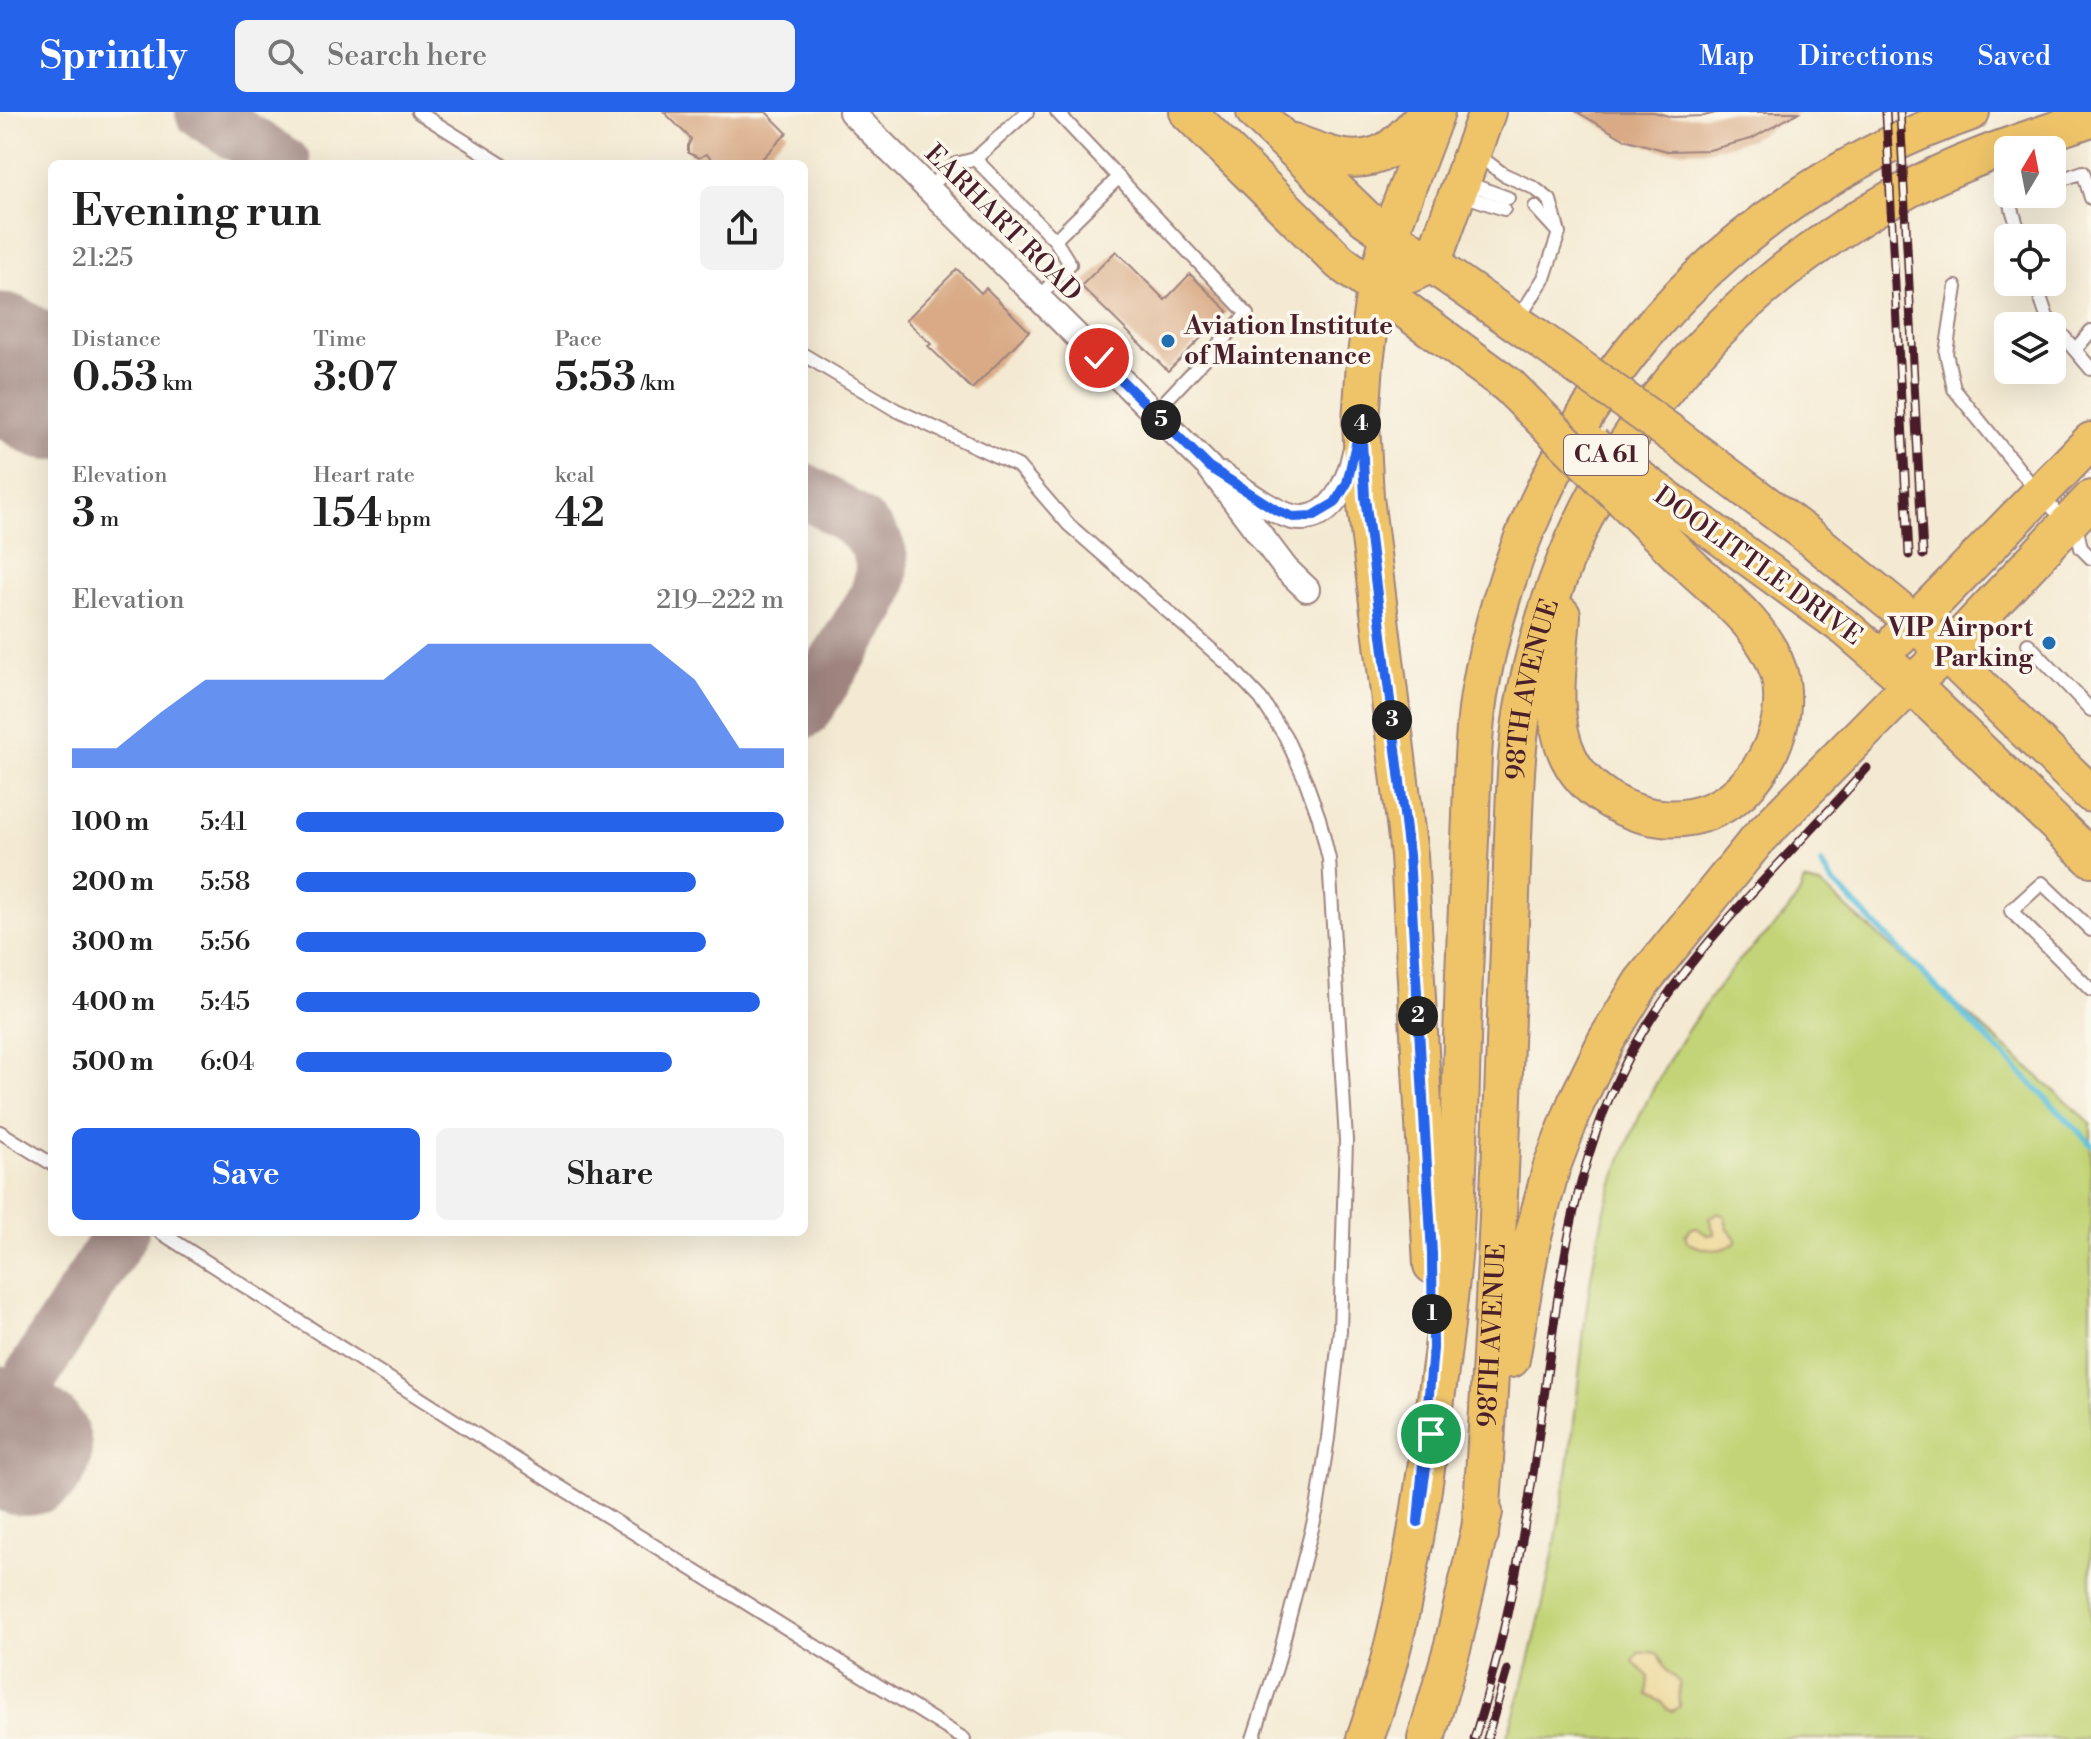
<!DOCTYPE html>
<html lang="en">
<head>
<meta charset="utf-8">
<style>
  body { margin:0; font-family:"Libre Bodoni",serif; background:#f2f2f2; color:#222; height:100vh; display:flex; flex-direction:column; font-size:30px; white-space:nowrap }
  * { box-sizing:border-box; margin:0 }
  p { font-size:26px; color:#767676 }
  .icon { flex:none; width:44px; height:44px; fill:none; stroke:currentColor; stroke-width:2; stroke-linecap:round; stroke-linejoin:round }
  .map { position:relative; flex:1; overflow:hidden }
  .sheet { position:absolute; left:48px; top:48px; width:760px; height:1076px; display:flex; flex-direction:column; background:#fff; border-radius:12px; box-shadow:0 8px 32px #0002 }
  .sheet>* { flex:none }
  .needle { width:52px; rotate:10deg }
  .buttons { position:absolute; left:1994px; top:24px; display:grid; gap:16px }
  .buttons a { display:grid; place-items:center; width:72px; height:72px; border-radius:12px; background:#fff; box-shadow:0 8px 32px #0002; font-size:40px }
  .pin { position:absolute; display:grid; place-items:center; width:68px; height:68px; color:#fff; margin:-34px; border:4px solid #fff; border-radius:50%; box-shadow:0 2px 8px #0007 }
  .km { position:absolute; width:40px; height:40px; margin:-20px; border-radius:50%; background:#222; color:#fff; font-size:22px; line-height:40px; text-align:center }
  .round { display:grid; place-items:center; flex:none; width:84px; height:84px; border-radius:12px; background:#f2f2f2 }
  .head { display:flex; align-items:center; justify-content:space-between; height:136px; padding:0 24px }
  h1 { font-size:44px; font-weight:600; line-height:60px }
  .stats { display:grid; grid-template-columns:repeat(3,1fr); gap:12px; height:136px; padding:8px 24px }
  .stats div { display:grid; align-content:center }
  .stats b { font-size:40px; font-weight:600 }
  .stats small { font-size:22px; font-weight:400 }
  .stats p { font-size:22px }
  .chart { height:224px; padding:16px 24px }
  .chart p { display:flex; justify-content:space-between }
  .chart svg { width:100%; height:144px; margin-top:8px; fill:#2563eb; opacity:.7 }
  .button { display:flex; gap:16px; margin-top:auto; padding:16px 24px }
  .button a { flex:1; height:92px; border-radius:12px; background:#2563eb; color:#fff; font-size:32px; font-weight:600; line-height:92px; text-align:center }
  .button a+a { background:#f2f2f2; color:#222 }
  ul { padding:0 24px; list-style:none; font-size:26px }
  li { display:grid; grid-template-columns:128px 96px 1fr; align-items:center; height:60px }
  li i { height:20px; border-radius:10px; background:#2563eb }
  header { display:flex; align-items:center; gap:48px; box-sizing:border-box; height:112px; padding:0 40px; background:#2563eb; color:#fff }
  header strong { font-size:38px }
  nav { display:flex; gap:44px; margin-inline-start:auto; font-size:28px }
  .search { width:560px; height:72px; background:#f2f2f2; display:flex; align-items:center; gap:20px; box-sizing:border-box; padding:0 28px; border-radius:12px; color:#767676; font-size:30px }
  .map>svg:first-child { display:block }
</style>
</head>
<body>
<header>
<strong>Sprintly</strong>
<div class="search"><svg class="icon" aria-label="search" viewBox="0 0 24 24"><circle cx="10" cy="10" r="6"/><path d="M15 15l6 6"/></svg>Search here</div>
<nav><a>Map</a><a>Directions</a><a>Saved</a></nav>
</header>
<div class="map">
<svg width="2091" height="1627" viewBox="0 0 2091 1627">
  <rect width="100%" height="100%" fill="#fbf7ec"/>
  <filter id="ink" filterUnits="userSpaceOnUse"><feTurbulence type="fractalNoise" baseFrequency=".0125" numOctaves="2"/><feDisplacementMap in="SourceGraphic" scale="16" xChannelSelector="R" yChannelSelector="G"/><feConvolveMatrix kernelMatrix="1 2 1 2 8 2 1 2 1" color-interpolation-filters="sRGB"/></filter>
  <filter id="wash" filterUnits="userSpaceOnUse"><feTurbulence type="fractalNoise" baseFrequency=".006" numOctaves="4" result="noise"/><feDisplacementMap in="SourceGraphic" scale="32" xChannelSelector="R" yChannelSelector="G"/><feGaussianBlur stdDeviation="1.8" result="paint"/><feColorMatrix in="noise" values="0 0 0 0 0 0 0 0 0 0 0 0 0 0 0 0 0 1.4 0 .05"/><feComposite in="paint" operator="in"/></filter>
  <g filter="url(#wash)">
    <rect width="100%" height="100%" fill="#f4ead3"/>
    <path fill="#c2d477" stroke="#867a51" stroke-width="2" d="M1804 769 1822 774 2091 1011V1627H1506C1539 1528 1559 1423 1573 1319 1583 1236 1587 1147 1614 1068 1640 991 1681 921 1732 857 1754 829 1794 805 1804 769Z"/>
    <g fill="#eeda9e" stroke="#9c7c64" stroke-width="2">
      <path d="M1718 1100 1725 1104 1727 1116 1736 1127V1130C1721 1142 1705 1138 1688 1131L1685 1123 1692 1116H1697L1707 1123 1715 1122 1709 1106Z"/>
      <path d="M1652 1540 1658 1542 1666 1558 1679 1570 1680 1594 1672 1599 1666 1596 1662 1590 1647 1583 1649 1565 1633 1550 1638 1541Z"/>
    </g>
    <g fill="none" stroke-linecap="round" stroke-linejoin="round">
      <path stroke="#5dc0db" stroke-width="6" d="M1821 752 1832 769 2091 1032"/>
      <g stroke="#9f847f" stroke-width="54">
        <path d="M202 0 284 52"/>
        <path d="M804 378C852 408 904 425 872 492L804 600"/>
        <path d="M0 1314 122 1120"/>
      </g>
      <g stroke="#9f847f" stroke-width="134">
        <path d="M0 248 52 281"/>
        <path d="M0 1321 25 1337"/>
      </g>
    </g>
    <g id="blocks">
      <g fill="#d9aa85">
        <path d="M664 0H766L787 21 757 52H717L706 42 699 46 688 41V34L691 27Z"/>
        <path d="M1577 0H1654L1672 5 1704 4 1719 0H1799L1751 27 1709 38 1667 39 1624 27Z"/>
        <path d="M1116 139 1165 188 1190 162 1228 199 1168 259 1081 174Z"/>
        <path d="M957 157 981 181 986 176 1029 219 972 277 928 234 931 232 906 208Z"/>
      </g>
    </g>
  </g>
  <g filter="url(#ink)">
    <use href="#blocks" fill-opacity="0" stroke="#9f847f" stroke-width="2"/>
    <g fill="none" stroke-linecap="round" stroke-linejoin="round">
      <g stroke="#9f847f" stroke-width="16">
        <g id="lane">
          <path d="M418 0 501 52"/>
          <path d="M1057 0 1247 202 1154 301"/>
          <path d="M1475 41 1503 62 1534 76 1550 88 1559 121 1544 166 1517 209"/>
          <path d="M975 47 1055 128 1119 65"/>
          <path d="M1464 70 1508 86"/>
          <path d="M2052 71 2083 60 2091 86"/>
          <path d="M928 76 956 52 975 47 1027 0"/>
          <path d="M1460 82 1504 97"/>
          <path d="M1535 95 1557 119"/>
          <path d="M2021 126 2009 87 2022 82"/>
          <path d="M2035 170 2047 205 2091 257"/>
          <path d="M1956 175 1946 241 1954 277 2039 382 2078 422 2081 436 2091 446"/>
          <path d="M1038 186 1070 152 1055 128"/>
          <path d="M2075 238 2091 219"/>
          <path d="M804 243 896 298 1018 354 1069 413 1230 554 1261 587 1285 624 1305 667 1319 706 1329 747 1346 1029 1340 1218 1328 1326 1317 1397 1277 1553 1253 1627"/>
          <path d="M2028 532 2091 598"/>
          <path d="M2091 818 2042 771 2011 799 2091 878"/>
          <path d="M0 1020 52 1052"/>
          <path d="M160 1120 493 1333 964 1627"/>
        </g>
      </g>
      <g stroke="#9f847f" stroke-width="28">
        <g id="street">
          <path d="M851 0 1209 355 1286 457 1307 477"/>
          <path d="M1222 363C1241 376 1271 400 1293 405 1331 413 1349 370 1355 340"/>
        </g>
      </g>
      <g stroke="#9f847f" stroke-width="40">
        <g id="primary">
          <path d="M1188 0 1340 150 1508 273"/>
          <path d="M1255 0 1365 106 1535 224"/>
          <path d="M1293 30C1323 41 1355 56 1386 39 1401 31 1415 12 1428 0"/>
          <path d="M1410 162 1432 152 1487 0"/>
          <path d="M1668 319 1815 429 1914 510 2091 682"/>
          <path d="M1704 413 1847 517 1911 572 2091 746"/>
          <path d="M1562 503C1559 548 1548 604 1569 646 1579 666 1593 678 1611 689 1681 730 1754 696 1777 620 1783 602 1784 579 1779 561 1764 513 1717 480 1682 446"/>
          <path d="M1898 527 2091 329"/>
          <path d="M1432 1153 1409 743 1365 385 1361 310 1365 250 1375 177 1389 124 1436 0"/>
          <path d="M1511 1247 1532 1128 1551 1057 1576 991 1606 929 1642 870 1757 728 1911 572 1946 541 2091 387"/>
          <path id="s1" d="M1480 1423C1492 1250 1500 1077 1506 904 1509 845 1511 785 1513 726 1515 678 1516 628 1526 581 1571 356 1708 186 1909 77 1966 46 2030 27 2091 6"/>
          <path d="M1365 1627C1395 1543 1412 1452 1425 1364 1436 1287 1448 1210 1454 1133 1460 1043 1461 952 1464 862 1466 810 1469 757 1471 704 1472 664 1473 623 1479 583 1524 312 1711 89 1971 0"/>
          <path d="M1426 1627 1453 1533 1484 1400"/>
        </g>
      </g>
      <use href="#lane" stroke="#fff" stroke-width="12"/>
      <use href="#street" stroke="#fff" stroke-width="24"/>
      <use href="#primary" stroke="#efc469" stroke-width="36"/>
      <g stroke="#4a1f2b" stroke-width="9">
        <g id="rail">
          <path d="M1886 0 1909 443"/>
          <path d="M1900 0 1923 443"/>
          <path d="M1474 1627C1507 1522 1526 1416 1541 1307 1558 1185 1569 1062 1626 950 1682 841 1787 748 1867 656"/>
          <path d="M1487 1627 1507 1558"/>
        </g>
      </g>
      <use href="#rail" stroke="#fbf7ec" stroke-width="6" stroke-dasharray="18" stroke-linecap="butt"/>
      <g stroke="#9f847f" stroke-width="40" stroke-linecap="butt">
        <g id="primary-bridge">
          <path d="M1535 224 1668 319"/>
          <path d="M1508 273 1682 446"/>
          <path d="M1594 334 1704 413"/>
        </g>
      </g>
      <use href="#primary-bridge" stroke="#efc469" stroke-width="36"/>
    </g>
  </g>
  <g fill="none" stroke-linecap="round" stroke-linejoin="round" filter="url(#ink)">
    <g stroke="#fff" stroke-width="16">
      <path id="route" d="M1099 246 1209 355 1276 398 1293 405 1313 404 1335 391 1347 371 1361 310 1365 385 1409 743 1432 1142 1433 1236 1418 1410 1431 1322"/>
    </g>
    <use href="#route" stroke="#2563eb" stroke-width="10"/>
  </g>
  <g fill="#1f6fb2" stroke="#fbf7ec" stroke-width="3">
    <circle cx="1168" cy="229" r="8"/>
    <circle cx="2049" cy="531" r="8"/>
  </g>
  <g text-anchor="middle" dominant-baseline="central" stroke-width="7" stroke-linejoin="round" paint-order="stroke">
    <rect fill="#fbf7ec" stroke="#7f6065" stroke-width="2" x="1564" y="323" width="84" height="40" rx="6"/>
    <g font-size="24" font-weight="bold" fill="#4a1f2b">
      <text x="1606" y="343">CA 61</text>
    </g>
    <g font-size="26" fill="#4a1f2b" stroke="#fbf7ec">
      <text transform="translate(1003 111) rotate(45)">EARHART ROAD</text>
      <text transform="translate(1758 454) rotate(36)">DOOLITTLE DRIVE</text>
      <text stroke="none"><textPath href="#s1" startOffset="848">98TH AVENUE</textPath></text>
      <text stroke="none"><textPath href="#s1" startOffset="200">98TH AVENUE</textPath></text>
    </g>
    <g font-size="26" font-weight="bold" fill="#4a1f2b" stroke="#fbf7ec" text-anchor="start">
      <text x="1184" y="214">Aviation Institute<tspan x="1184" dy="30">of Maintenance</tspan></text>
      <text x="2033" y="516" text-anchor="end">VIP Airport<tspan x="2033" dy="30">Parking</tspan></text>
    </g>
  </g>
</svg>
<div class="buttons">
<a><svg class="needle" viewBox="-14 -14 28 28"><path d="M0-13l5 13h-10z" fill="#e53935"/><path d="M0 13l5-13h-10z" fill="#767676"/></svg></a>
<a><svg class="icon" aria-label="locate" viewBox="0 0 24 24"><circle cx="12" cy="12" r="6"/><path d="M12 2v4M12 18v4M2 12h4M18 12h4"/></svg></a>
<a><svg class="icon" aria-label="layers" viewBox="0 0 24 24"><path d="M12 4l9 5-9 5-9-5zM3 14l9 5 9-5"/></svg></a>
</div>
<div class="pin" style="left:1431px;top:1322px;background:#1e9e55"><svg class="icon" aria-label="arrive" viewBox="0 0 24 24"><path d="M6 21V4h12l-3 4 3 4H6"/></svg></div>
<div class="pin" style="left:1099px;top:246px;background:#d93025"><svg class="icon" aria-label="check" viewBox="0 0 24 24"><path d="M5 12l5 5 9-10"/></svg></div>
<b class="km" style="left:1432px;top:1202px">1</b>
<b class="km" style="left:1418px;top:904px">2</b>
<b class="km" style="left:1392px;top:608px">3</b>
<b class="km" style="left:1361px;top:312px">4</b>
<b class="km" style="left:1161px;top:308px">5</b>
<section class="sheet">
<div class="head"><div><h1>Evening run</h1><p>21:25</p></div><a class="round"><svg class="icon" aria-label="share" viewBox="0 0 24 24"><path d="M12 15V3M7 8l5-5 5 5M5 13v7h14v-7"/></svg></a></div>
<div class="stats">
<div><p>Distance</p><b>0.53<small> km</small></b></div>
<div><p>Time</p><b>3:07</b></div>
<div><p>Pace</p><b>5:53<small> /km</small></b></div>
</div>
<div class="stats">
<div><p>Elevation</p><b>3<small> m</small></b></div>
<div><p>Heart rate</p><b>154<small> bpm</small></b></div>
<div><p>kcal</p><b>42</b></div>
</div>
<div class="chart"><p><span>Elevation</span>219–222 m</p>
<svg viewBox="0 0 160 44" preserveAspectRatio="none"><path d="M0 44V38L10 38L20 27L30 17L40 17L50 17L60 17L70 17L80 6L90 6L100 6L110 6L120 6L130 6L140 17L150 38L160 38V44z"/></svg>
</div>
<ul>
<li><b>100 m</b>5:41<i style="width:100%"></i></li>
<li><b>200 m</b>5:58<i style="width:82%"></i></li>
<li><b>300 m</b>5:56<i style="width:84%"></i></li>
<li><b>400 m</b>5:45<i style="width:95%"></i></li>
<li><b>500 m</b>6:04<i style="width:77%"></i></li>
</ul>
<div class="button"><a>Save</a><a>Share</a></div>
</section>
</div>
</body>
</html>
